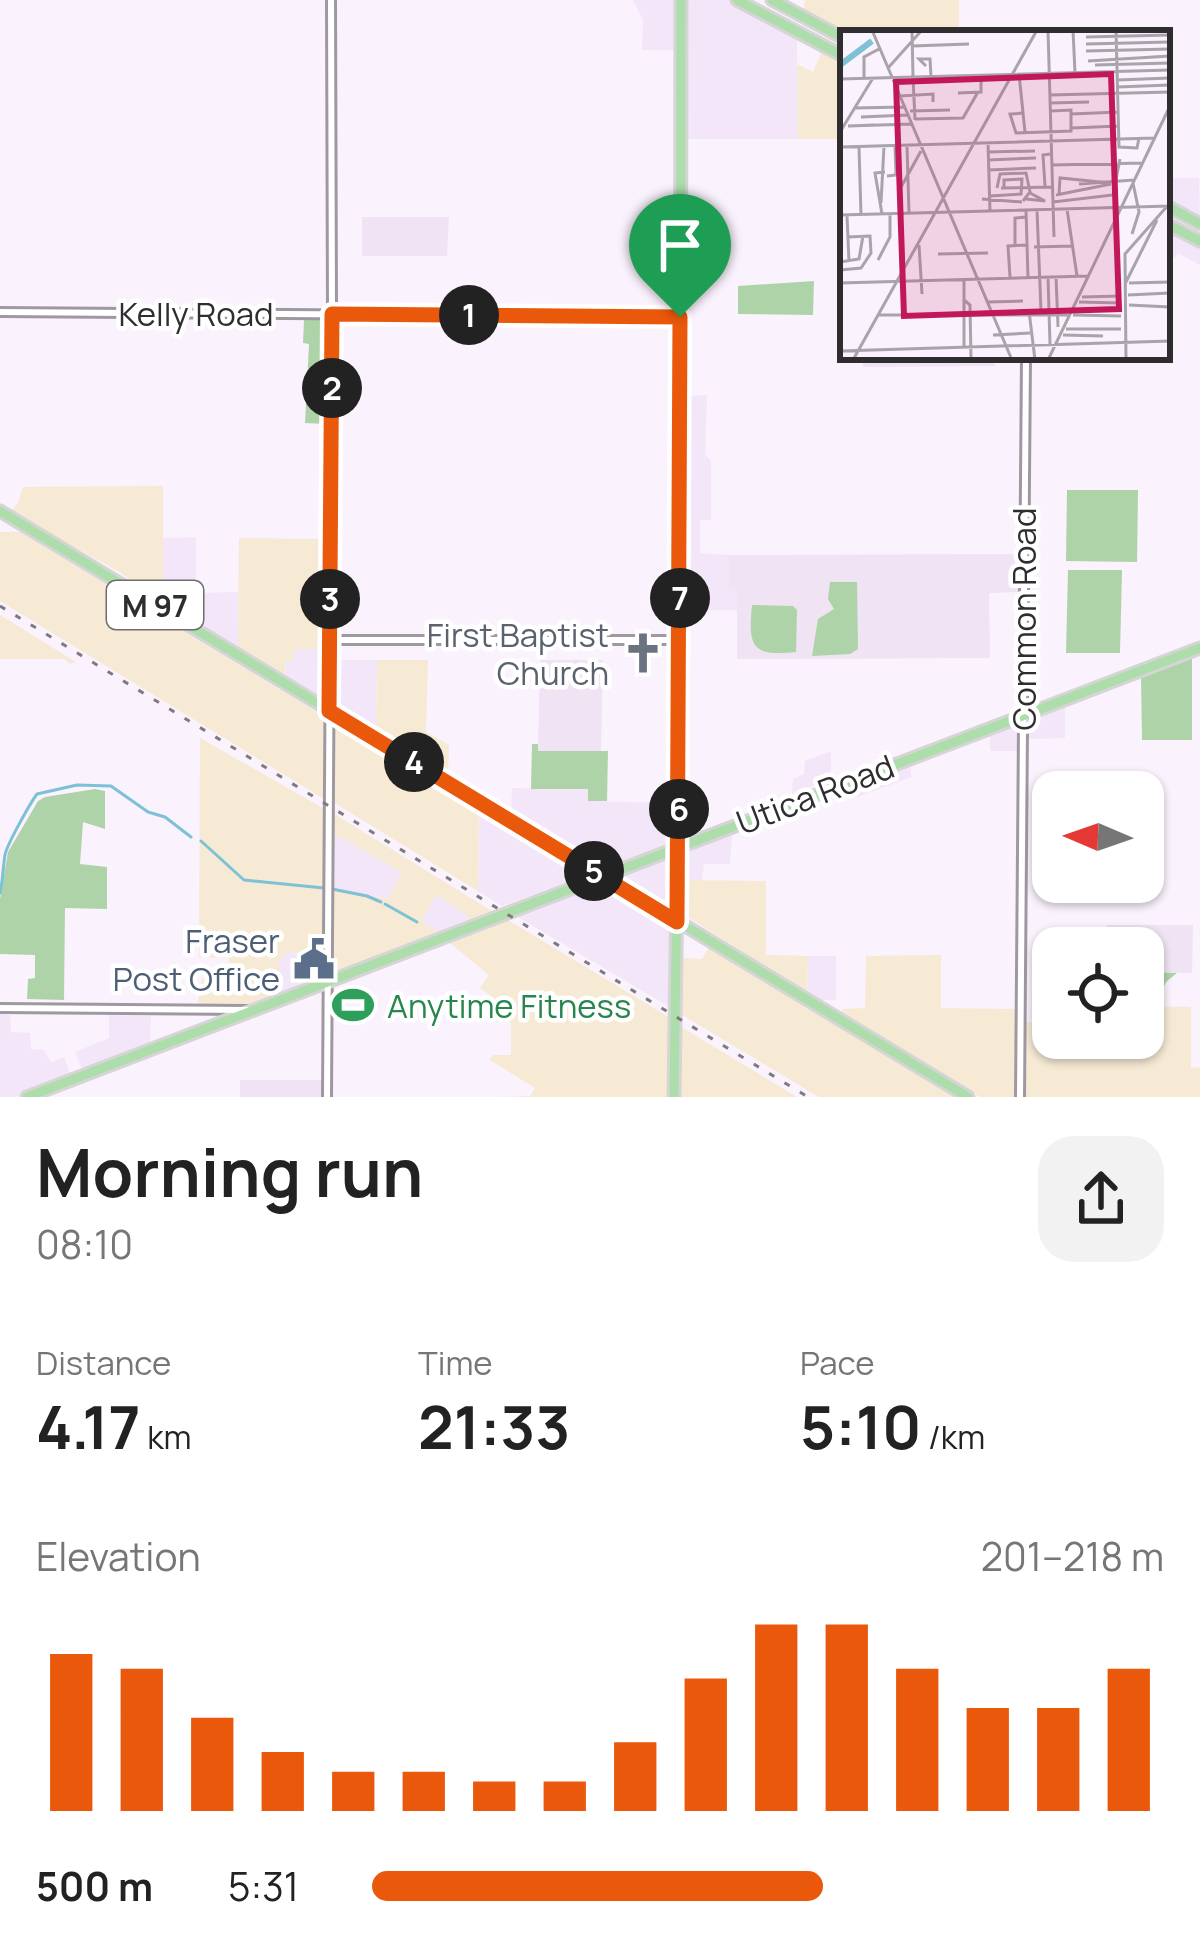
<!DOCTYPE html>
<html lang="en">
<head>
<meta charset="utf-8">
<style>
  body { margin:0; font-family:Manrope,sans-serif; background:#f2f2f2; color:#222; height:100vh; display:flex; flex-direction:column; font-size:45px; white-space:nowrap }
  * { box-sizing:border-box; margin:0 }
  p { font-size:39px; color:#767676 }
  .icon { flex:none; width:66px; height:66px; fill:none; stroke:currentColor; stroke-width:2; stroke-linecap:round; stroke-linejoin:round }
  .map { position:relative; height:1097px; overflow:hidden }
  .side { display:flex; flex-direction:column; background:#fff; flex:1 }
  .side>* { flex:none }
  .needle { width:78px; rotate:272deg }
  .controls { position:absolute; left:1032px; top:771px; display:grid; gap:24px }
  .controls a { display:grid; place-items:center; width:132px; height:132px; border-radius:24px; background:#fff; box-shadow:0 3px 9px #0004; font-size:60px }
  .pin { position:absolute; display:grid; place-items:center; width:102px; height:102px; color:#fff; margin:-123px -51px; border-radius:50% 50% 50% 0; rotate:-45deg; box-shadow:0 0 12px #0007 }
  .pin .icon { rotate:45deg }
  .km { position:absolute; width:60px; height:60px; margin:-30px; border-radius:50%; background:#222; color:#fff; font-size:33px; line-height:60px; text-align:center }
  .round { display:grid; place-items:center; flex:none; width:126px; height:126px; border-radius:36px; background:#f2f2f2 }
  .headline { display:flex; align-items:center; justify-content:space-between; height:204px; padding:0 36px }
  h1 { font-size:66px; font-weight:700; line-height:90px }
  .stats { display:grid; grid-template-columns:repeat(3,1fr); gap:18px; height:204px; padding:12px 36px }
  .stats div { display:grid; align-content:center }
  .stats b { font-size:60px; font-weight:700 }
  .stats small { font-size:33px; font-weight:400 }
  .stats p { font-size:33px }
  .chart { height:336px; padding:24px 36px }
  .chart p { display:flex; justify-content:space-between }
  .chart svg { width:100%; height:216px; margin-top:12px; stroke:#ea580c; stroke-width:6 }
  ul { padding:0 36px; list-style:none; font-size:39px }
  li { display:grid; grid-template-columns:192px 144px 1fr; align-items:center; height:90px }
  li i { height:30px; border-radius:15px; background:#ea580c }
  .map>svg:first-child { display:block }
</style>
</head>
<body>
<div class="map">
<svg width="1200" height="1097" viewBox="0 0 1200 1097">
  <rect width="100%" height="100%" fill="#faf2fc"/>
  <g fill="#f3e6f9">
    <path d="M633 0H677L674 50H642L643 20Z"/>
    <path d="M686 0H732L797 34 798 139H684Z"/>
    <path d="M1167 178H1199L1200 220 1167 203Z"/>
    <path d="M1167 228 1200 244V265L1178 253 1175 258 1167 254Z"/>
    <path d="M707 395 705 454 711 461V520H700V553L729 555V587L737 588V610H688L685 396Z"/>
    <path d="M196 537V593L238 592V648L163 601V538Z"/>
    <path d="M295 649H324L323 697 285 676 286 661Z"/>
    <path d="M335 660H377L376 729 335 706Z"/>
    <path d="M1065 704V738L1030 739 1016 751H990V732Z"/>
    <path d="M831 751V779L792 794 793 779 804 774 805 761Z"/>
    <path d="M911 761V777L855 798V782Z"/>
    <path d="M512 788 588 789 589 801 671 803 670 843 606 869 511 813Z"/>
    <path d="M479 810 584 874 583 876 502 906 478 891Z"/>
    <path d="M732 834 730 864H704L702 881 685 880V852Z"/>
    <path d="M331 836H341L403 873 387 899 331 887Z"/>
    <path d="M671 857 669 908 621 878 623 875Z"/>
    <path d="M601 884 669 926 668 1006 516 916Z"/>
    <path d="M436 894 467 914V924L441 934 422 921Z"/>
    <path d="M285 952H325L324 979 279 996V958L285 957Z"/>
    <path d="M808 956H836V1000H822L807 993Z"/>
    <path d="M0 1014 10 1015 11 1032 30 1033 31 1049 44 1050 51 1062 64 1057 71 1076 15 1097H0Z"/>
    <path d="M109 1015 151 1016 150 1045 83 1072 75 1052 109 1038Z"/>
  </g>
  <g fill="#f6ead5">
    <path d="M805 0H959V33H843L803 12Z"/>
    <path d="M823 49 843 59V139H798L797 64 813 72Z"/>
    <path d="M163 486V601L116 570 11 512 18 503 23 487Z"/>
    <path d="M0 532H20L323 716 324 799 0 601Z"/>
    <path d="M239 538 326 539 324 649H295L294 661H286L284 676 238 648Z"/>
    <path d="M0 615 45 643 76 662 70 664 65 659H0Z"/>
    <path d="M377 660H428L426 732 449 745 448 774 376 729Z"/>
    <path d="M335 723 479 810 478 891 333 802Z"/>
    <path d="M200 738 326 810 325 952H285V957L279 959V996L245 1008 199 1007 198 1004 202 979H228L229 958 199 957Z"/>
    <path d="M331 812 495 913 467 924V914L436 895 422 921 441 934 332 974 331 887 387 899 402 873 341 837 331 836Z"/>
    <path d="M685 880 766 881V955L808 956 807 993 685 915Z"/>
    <path d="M503 917 672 1019 671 1097H499L530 1096 535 1088 490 1060 493 1055H511V1022H494L492 997 480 988 489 975 445 939Z"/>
    <path d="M709 947 958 1097H819L679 1013 681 958 702 959Z"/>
    <path d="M941 955V1008L1014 1009 1017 1022H1053V1038H1143V1006L1191 1007V1067L1200 1068V1097H980L841 1012 843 1009 865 1008 866 956Z"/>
    <path d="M678 1025 797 1097H678Z"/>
  </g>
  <g fill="#efe3f4">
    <path d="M362 217H449L447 256H362Z"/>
    <path d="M863 357H995V366L863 367Z"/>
    <path d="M1019 554 1021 559V592L989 593 990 658 737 659V589L729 588V555Z"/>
    <path d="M540 660H603L601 751H538Z"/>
    <path d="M1107 925H1193L1192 973 1143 972V948H1107Z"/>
    <rect x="240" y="1080" width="83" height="17"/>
  </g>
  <g fill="#afd3a9">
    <path d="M814 281 813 315 738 314V286Z"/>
    <path d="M304 319 328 320 326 424 305 423 309 344 303 343Z"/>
    <path d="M1067 490H1138L1137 562 1066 561Z"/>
    <path d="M1068 570H1122L1120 653H1066Z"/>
    <path d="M830 582H857L858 649 850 654 812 656 818 619 834 609 828 599Z"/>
    <path d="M752 605 793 606 797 610 796 652C751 657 748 646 752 605Z"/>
    <path d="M1192 655V740H1142L1141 674Z"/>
    <path d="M532 744H538V751H608L607 801H588V789H531Z"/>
    <path d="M95 789 105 791V829L83 822 80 864 107 867V909L65 908 64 1000 27 999 28 979 35 978V955L0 954V899L8 852 38 801 45 797Z"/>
    <path d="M1143 972 1177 973 1166 982 1155 1006H1143Z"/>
  </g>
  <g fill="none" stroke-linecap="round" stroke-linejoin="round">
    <g stroke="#7dc1d6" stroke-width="3">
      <path d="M201 841 244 880 324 888"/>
      <path d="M332 889 367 896 381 902"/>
      <path d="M0 893C3 880 3 867 5 855 7 844 31 802 37 794L77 785 111 786 148 812 165 817 191 837"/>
      <path d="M385 904 417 922"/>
    </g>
    <g stroke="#9f98a1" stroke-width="12">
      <g id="minor">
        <path d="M0 312 680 317"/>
        <path d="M330 640H680"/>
        <path d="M0 1008 247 1010"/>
        <path d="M327 1097 332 314 331 0"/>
        <path d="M1020 1097 1026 357"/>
      </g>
    </g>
    <g stroke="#d5d5d6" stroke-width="15">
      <g id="major">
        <path d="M737 0 843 56"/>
        <path d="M772 0 843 38"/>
        <path d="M1167 206 1200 224"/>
        <path d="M1167 224 1200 241"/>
        <path d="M0 511 968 1097"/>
        <path d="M27 1097 1200 648"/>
        <path d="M674 1097 680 663 681 0"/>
      </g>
    </g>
    <use href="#minor" stroke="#fff" stroke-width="6"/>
    <use href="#major" stroke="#adddaa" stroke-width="9"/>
    <path stroke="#7e7a80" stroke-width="3" stroke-dasharray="6 12" stroke-linecap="butt" d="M0 606 808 1097"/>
  </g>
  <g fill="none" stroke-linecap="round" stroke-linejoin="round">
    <g stroke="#fff" stroke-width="24">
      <path id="route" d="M332 314 680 317 677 922 329 711Z"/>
    </g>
    <use href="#route" stroke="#ea580c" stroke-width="15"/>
  </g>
  <defs>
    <g id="church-bare" transform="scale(3.24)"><path d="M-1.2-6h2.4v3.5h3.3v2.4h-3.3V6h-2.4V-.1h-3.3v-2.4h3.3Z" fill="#6b7280" stroke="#fff" stroke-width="2.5" paint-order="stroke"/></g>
    <g id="civic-bare" transform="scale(3.24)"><path d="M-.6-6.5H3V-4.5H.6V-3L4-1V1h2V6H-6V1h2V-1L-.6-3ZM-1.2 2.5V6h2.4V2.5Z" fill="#5c6f8a" stroke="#fff" stroke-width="2.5" paint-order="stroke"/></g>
    <g id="stadium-bare" transform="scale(3.24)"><path d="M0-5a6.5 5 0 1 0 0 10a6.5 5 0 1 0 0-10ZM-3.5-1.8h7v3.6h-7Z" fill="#2e9e5b" stroke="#fff" stroke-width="2.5" paint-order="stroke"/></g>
  </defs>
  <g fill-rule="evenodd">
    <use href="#church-bare" x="643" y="653"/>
    <use href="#civic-bare" x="314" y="959"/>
    <use href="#stadium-bare" x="353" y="1005"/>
  </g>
  <g text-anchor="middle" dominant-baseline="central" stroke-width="9" stroke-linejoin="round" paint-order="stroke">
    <rect fill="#fff" stroke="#6d6c6e" stroke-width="3" x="107" y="581" width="96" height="48" rx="9"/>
    <g font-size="30" font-weight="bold" fill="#2f2d30">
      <text x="155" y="605">M 97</text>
    </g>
    <g font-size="33" fill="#2f2d30" stroke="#fff">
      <text x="196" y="313">Kelly Road</text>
      <text transform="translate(1023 619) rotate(-90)">Common Road</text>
      <text transform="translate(815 794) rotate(-21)">Utica Road</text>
    </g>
    <g font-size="33" fill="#5b616d" stroke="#fff" text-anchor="end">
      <text x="609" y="634">First Baptist<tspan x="609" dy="38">Church</tspan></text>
    </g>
    <g font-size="33" fill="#4e5e75" stroke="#fff" text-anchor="end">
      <text x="280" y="940">Fraser<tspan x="280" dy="38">Post Office</tspan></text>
    </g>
    <g font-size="33" fill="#27864d" stroke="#fff" text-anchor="start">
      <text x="387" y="1005">Anytime Fitness</text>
    </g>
  </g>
  <g transform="translate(840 30)">
    <rect width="330" height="330" fill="#faf2fc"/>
    <path fill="none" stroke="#7dc1d6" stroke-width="6" d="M0 35 32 11"/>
    <path fill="none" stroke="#a9a3aa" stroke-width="3" d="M32 0 172 330M72 0 73 47M208 0 214 207M233 0 235 43M276 0 279 117 297 118 299 108M246 7 330 5M246 14 330 12M72 16 129 14M246 21 330 19M248 31 330 26M255 35 330 33M86 36 79 29H90L91 47M48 38 82 0M179 44 185 102M73 47 75 90M24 48V27L39 19M0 49 330 40M277 50 330 48M277 57 330 55M118 63 141 62V45M210 65 330 62M60 66 93 64V72M210 73 249 72M14 78 65 77M70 81 110 80M184 83 170 84 176 103 231 101V80L211 81M231 84 279 82M21 87 68 85M75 89 123 88 138 62M34 95 8 96 72 94M232 98 279 96M0 102 33 48M148 113 150 182M67 115 69 183M0 117 314 108M19 117 21 185M148 122 195 121M148 130 196 128M212 135 303 133M149 140 196 138M47 146 56 145 55 116M239 154 294 150M205 156 203 125 210 124M157 158 160 144 186 143 190 162 183 171M161 158 213 157M216 165 271 154M219 165 220 148 270 153M150 166 181 164 182 149 164 150V158M142 169 182 172M186 169 205 171 190 163M213 172 273 165 280 129M41 173 44 116M227 179 237 246M186 180 188 248M197 180 201 281M60 183V159L81 121M42 184 35 143 45 142M0 185 330 176M7 185 9 232M292 204 299 182 293 153M79 215 82 264M175 215V188L186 187M194 217 233 216M98 224 148 223M38 230 50 207V184M0 232 19 229 23 206M0 240 21 238 31 223 30 206 8 207M170 247 168 216 187 215M208 247 210 314M216 247 218 297M124 249V317M286 252 317 190M0 253 248 246M289 253 330 252M288 265 330 263M242 267 281 266M123 269 130 275 131 330M147 272 183 271M239 272 281 273M289 275 330 277M189 281 195 330M38 285H230M233 285 281 286M226 299H281M153 305 190 303M223 305 263 306M0 321 330 311M13 330 197 0M208 330 330 76M286 330 285 224 330 173"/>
    <path fill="#c2185b" fill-opacity="0.15" stroke="#c2185b" stroke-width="6" d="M271 44 279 279 64 286 56 52Z"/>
    <rect width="330" height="330" fill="none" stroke="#2f2d30" stroke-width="6"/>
  </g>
</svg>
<div class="controls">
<a><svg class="needle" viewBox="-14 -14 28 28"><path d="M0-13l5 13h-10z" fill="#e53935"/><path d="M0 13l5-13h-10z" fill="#767676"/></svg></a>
<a><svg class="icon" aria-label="locate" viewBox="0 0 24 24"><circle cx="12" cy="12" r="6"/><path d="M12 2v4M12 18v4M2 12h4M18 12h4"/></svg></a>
</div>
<div class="pin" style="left:680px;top:317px;background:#1e9e55"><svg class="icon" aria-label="arrive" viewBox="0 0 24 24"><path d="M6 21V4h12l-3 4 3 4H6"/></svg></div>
<b class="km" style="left:469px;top:315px">1</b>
<b class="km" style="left:332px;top:388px">2</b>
<b class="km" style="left:330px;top:599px">3</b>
<b class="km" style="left:414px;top:762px">4</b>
<b class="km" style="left:594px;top:871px">5</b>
<b class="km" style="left:679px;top:809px">6</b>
<b class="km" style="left:680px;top:598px">7</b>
</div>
<section class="side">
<div class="headline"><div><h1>Morning run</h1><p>08:10</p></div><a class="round"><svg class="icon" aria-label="share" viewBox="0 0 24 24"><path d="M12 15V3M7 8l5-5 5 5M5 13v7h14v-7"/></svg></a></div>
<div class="stats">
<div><p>Distance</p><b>4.17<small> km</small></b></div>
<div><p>Time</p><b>21:33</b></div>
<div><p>Pace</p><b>5:10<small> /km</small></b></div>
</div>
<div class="chart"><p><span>Elevation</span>201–218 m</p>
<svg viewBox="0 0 160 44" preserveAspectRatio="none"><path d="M5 44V12M15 44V15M25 44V25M35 44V32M45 44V36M55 44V36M65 44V38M75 44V38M85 44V30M95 44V17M105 44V6M115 44V6M125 44V15M135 44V23M145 44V23M155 44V15"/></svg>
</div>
<ul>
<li><b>500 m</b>5:31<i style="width:57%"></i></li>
</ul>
</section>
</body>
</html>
